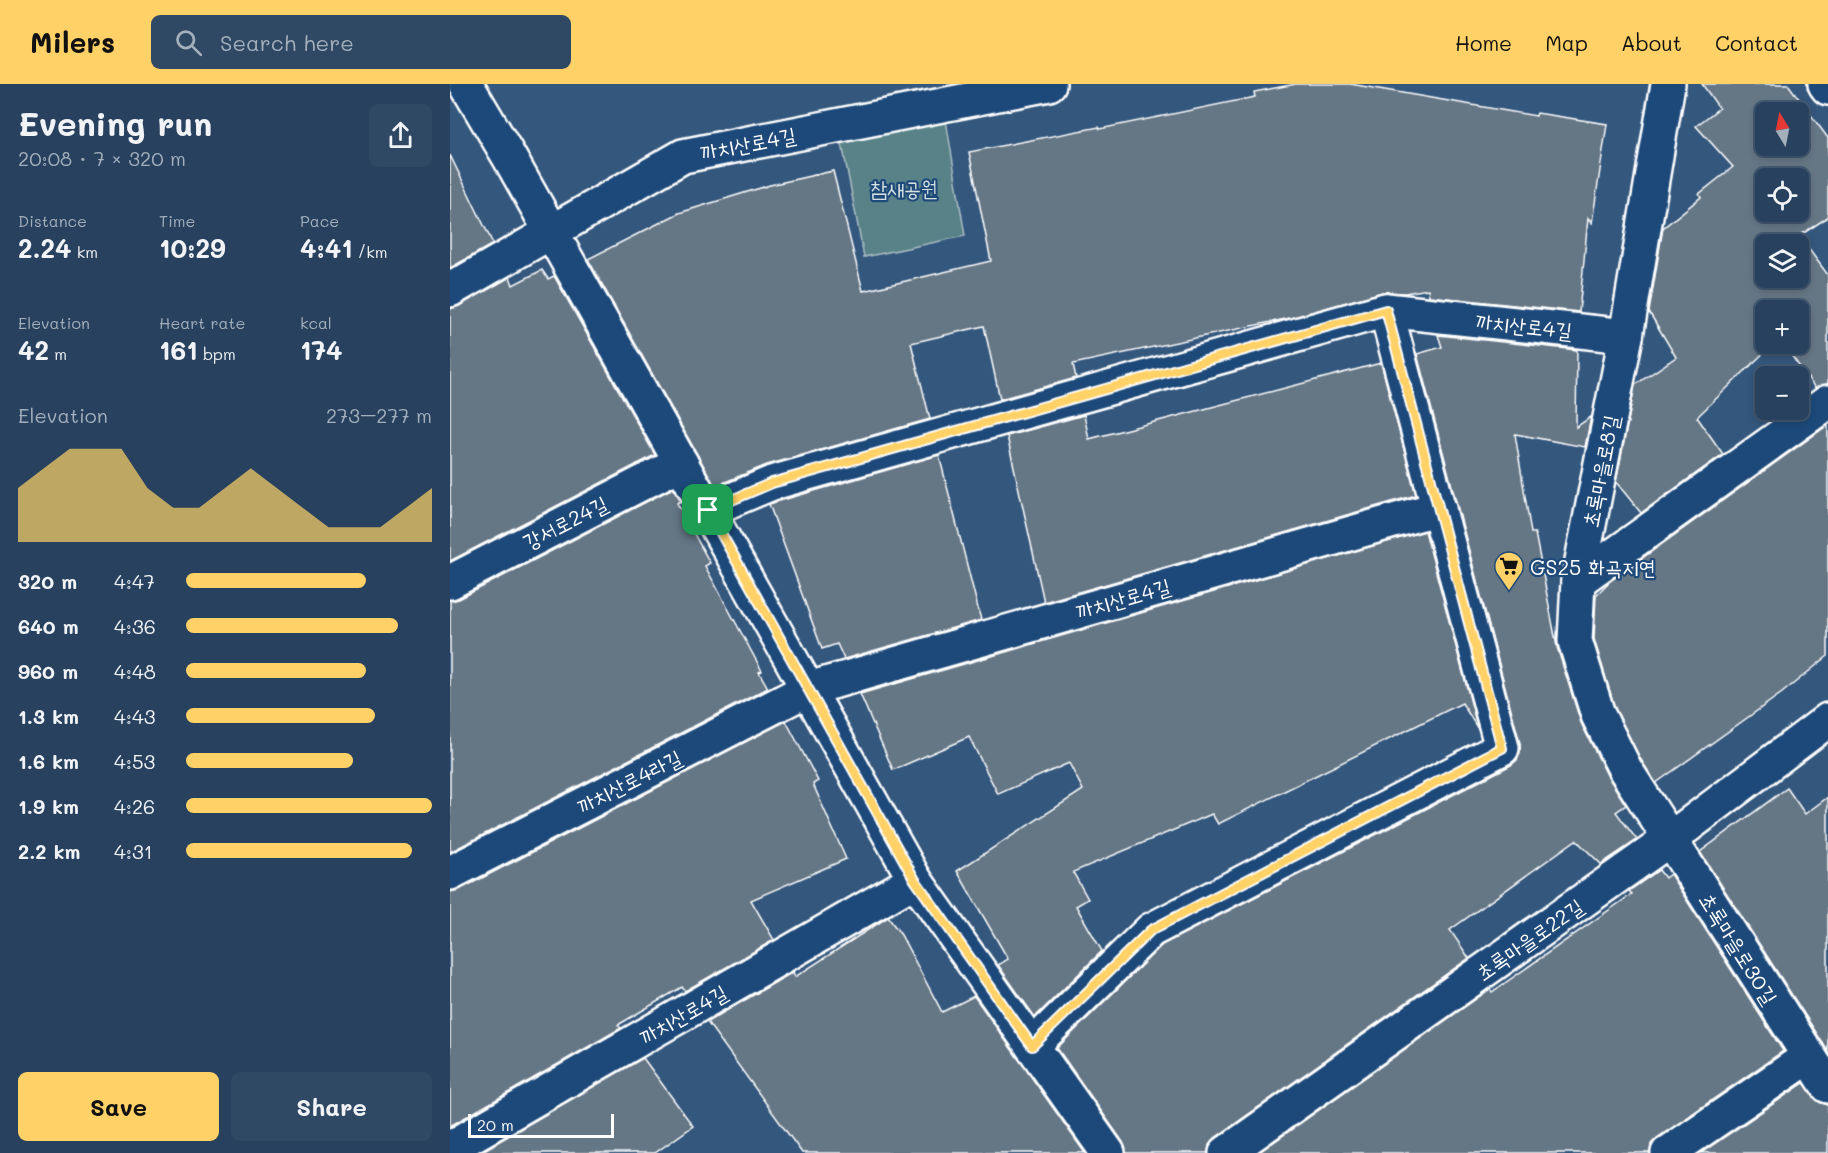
<!DOCTYPE html>
<html lang="en">
<head>
<meta charset="utf-8">
<style>
  body { margin:0; font-family:Mali,"Poor Story",sans-serif; background:#2f4864; color:#f1f3f6; height:100vh; display:flex; flex-direction:column; font-size:22px; white-space:nowrap }
  * { box-sizing:border-box; margin:0 }
  p { font-size:20px; color:#a4afbc }
  .icon { flex:none; width:33px; height:33px; fill:none; stroke:currentColor; stroke-width:2; stroke-linecap:round; stroke-linejoin:round }
  .map { position:relative; flex:1; overflow:hidden }
  .panel { display:flex; flex-direction:column; background:#27415e; width:450px }
  .panel>* { flex:none }
  .needle { width:39px; rotate:350deg }
  .controls { position:absolute; left:1305px; top:18px; display:grid; gap:12px }
  .controls a { display:grid; place-items:center; width:54px; height:54px; border-radius:9px; background:#27415e; box-shadow:0 3px 9px #0003,0 0 0 2px #435a73; font-size:30px }
  .scale { position:absolute; left:18px; bottom:15px; width:146px; box-sizing:border-box; padding-left:6px; border:3px solid #fff; border-top:0; font-size:16px; line-height:21px; white-space:nowrap; color:#fff; -webkit-text-stroke:4px #1f4a7a; paint-order:stroke }
  .pin { position:absolute; display:grid; place-items:center; width:51px; height:51px; color:#fff; margin:-26px; border-radius:12px; box-shadow:0 3px 9px #0006 }
  .round { display:grid; place-items:center; flex:none; width:63px; height:63px; border-radius:9px; background:#2f4864 }
  .head { display:flex; align-items:center; justify-content:space-between; height:102px; padding:0 18px }
  h1 { font-size:33px; font-weight:700; line-height:45px }
  .figures { display:grid; grid-template-columns:repeat(3,1fr); gap:9px; height:102px; padding:6px 18px }
  .figures div { display:grid; align-content:center }
  .figures b { font-size:26px; font-weight:700 }
  .figures small { font-size:16px; font-weight:400 }
  .figures p { font-size:16px }
  .chart { height:168px; padding:12px 18px }
  .chart p { display:flex; justify-content:space-between }
  .chart svg { width:100%; height:108px; margin-top:6px; fill:#ffd166; opacity:.7 }
  .action { display:flex; gap:12px; margin-top:auto; padding:12px 18px }
  .action a { flex:1; height:69px; border-radius:9px; background:#ffd166; color:#111; font-size:24px; font-weight:700; line-height:69px; text-align:center }
  .action a+a { background:#2f4864; color:#f1f3f6 }
  ul { padding:0 18px; list-style:none; font-size:20px }
  li { display:grid; grid-template-columns:96px 72px 1fr; align-items:center; height:45px }
  li i { height:15px; border-radius:8px; background:#ffd166 }
  header { display:flex; align-items:center; gap:36px; box-sizing:border-box; height:84px; padding:0 30px; background:#ffd166; color:#111 }
  header strong { font-size:28px }
  nav { display:flex; gap:33px; margin-inline-start:auto; font-size:21px }
  .search { width:420px; height:54px; background:#2f4864; display:flex; align-items:center; gap:15px; box-sizing:border-box; padding:0 21px; border-radius:9px; color:#a4afbc; font-size:22px }
  main { display:flex; flex:1; min-height:0 }
  .map>svg:first-child { display:block }
</style>
</head>
<body>
<header>
<strong>Milers</strong>
<div class="search"><svg class="icon" aria-label="search" viewBox="0 0 24 24"><circle cx="10" cy="10" r="6"/><path d="M15 15l6 6"/></svg>Search here</div>
<nav><a>Home</a><a>Map</a><a>About</a><a>Contact</a></nav>
</header>
<main>
<section class="panel">
<div class="head"><div><h1>Evening run</h1><p>20:08 · 7 × 320 m</p></div><a class="round"><svg class="icon" aria-label="share" viewBox="0 0 24 24"><path d="M12 15V3M7 8l5-5 5 5M5 13v7h14v-7"/></svg></a></div>
<div class="figures">
<div><p>Distance</p><b>2.24<small> km</small></b></div>
<div><p>Time</p><b>10:29</b></div>
<div><p>Pace</p><b>4:41<small> /km</small></b></div>
</div>
<div class="figures">
<div><p>Elevation</p><b>42<small> m</small></b></div>
<div><p>Heart rate</p><b>161<small> bpm</small></b></div>
<div><p>kcal</p><b>174</b></div>
</div>
<div class="chart"><p><span>Elevation</span>273–277 m</p>
<svg viewBox="0 0 160 44" preserveAspectRatio="none"><path d="M0 44V22L10 14L20 6L30 6L40 6L50 22L60 30L70 30L80 22L90 14L100 22L110 30L120 38L130 38L140 38L150 30L160 22V44z"/></svg>
</div>
<ul>
<li><b>320 m</b>4:47<i style="width:73%"></i></li>
<li><b>640 m</b>4:36<i style="width:86%"></i></li>
<li><b>960 m</b>4:48<i style="width:73%"></i></li>
<li><b>1.3 km</b>4:43<i style="width:77%"></i></li>
<li><b>1.6 km</b>4:53<i style="width:68%"></i></li>
<li><b>1.9 km</b>4:26<i style="width:100%"></i></li>
<li><b>2.2 km</b>4:31<i style="width:92%"></i></li>
</ul>
<div class="action"><a>Save</a><a>Share</a></div>
</section>
<div class="map">
<svg width="1378" height="1069" viewBox="0 0 1378 1069">
  <rect width="100%" height="100%" fill="#34577d"/>
  <filter id="ink" filterUnits="userSpaceOnUse"><feTurbulence type="fractalNoise" baseFrequency=".0167" numOctaves="2"/><feDisplacementMap in="SourceGraphic" scale="12" xChannelSelector="R" yChannelSelector="G"/><feConvolveMatrix kernelMatrix="1 2 1 2 8 2 1 2 1" color-interpolation-filters="sRGB"/></filter>
  <g filter="url(#ink)">
    <path fill="#588188" stroke="#acc0c4" stroke-width="1.5" d="M495 30 515 152 414 173 390 49Z"/>
    <g fill="#657685" stroke="#fff" stroke-width="1.5" fill-rule="evenodd">
      <path d="M846 0H900L1086 32 1087 29 1157 40 1142 139 1138 134 1129 228 979 212 978 205 955 209 932 208 840 234 623 280 626 294 550 315 534 242 461 259 480 335 317 381 265 402 138 175 229 129 320 101 383 87 413 207 541 177 519 68 649 43 650 45 805 13 804 8Z"/>
      <path d="M1252 0H1338L1378 54V133L1349 152 1378 191V300L1365 304 1333 260H1348V226H1316V260H1323L1247 333 1273 370 1191 429 1166 398 1185 301 1226 273 1199 228 1213 144 1251 113 1249 110 1283 83 1246 42 1269 24ZM1316 28H1348V62H1316ZM1316 94H1348V128H1316ZM1316 160H1348V194H1316Z"/>
      <path d="M0 71 43 160 0 184Z"/>
      <path d="M92 186 98 195 104 192 205 371 0 477V225L9 222 60 193 63 201Z"/>
      <path d="M988 251 1127 266 1126 343 1141 333 1135 363 1065 350 1081 449H1085L1107 563 1131 639 1158 693 1176 721 1166 728 1187 756 1151 780 1126 756 1000 846 1019 874 765 1054 759 1061 758 1069H676L673 1058 607 964 712 861 1061 681 1067 676 1070 668V659L967 270 992 263Z"/>
      <path d="M931 279 966 411 594 518 557 352 634 331 639 355Z"/>
      <path d="M1378 341V572L1332 609 1206 699 1191 676 1165 624 1144 555 1146 511 1159 498Z"/>
      <path d="M489 371 531 536 394 575 387 560 372 565 319 420Z"/>
      <path d="M223 404 231 417 227 419 260 479 255 482 312 587 309 588 318 604 0 768V517L9 515Z"/>
      <path d="M975 447 1028 645 1012 619 768 740 762 730 623 788 638 815 626 822 652 867 585 933 548 881 558 875 507 787 633 706 619 679 548 710 519 653 443 686 410 610Z"/>
      <path d="M336 637 368 697 363 700 396 775 301 816 324 856 235 907 232 903 168 941 171 944 0 1042V808L9 806Z"/>
      <path d="M1337 704 1355 730 1378 713V967L1250 768Z"/>
      <path d="M1209 786 1215 794 1220 790 1333 967 1207 1054 1201 1060 1200 1069H808L1040 905 1042 908 1182 810 1179 807Z"/>
      <path d="M438 833 451 851 492 928 524 912 635 1069H352L257 938 343 888 345 893Z"/>
      <path d="M193 974 243 1042 205 1069H29Z"/>
      <path d="M1354 999 1369 1018 1378 1021V1069H1251Z"/>
    </g>
    <g fill="none" stroke-linecap="round" stroke-linejoin="round">
      <g stroke="#fff" stroke-width="38">
        <g id="minor">
          <path d="M16 0 58 71 465 796 658 1069"/>
          <path d="M1218 0 1176 252 1128 497 1125 557 1148 631 1175 685 1378 1002"/>
          <path d="M1375 0 1378 4"/>
          <path d="M0 206 233 72 599 0"/>
          <path d="M258 426 322 399 936 226 1176 252"/>
          <path d="M1128 497 1378 318"/>
          <path d="M0 498 231 379"/>
          <path d="M0 789 358 605 989 424"/>
          <path d="M582 962 701 846 1052 664 936 226"/>
          <path d="M0 1064 465 796"/>
          <path d="M776 1069 1220 755 1378 636"/>
          <path d="M1218 1069 1358 973"/>
        </g>
      </g>
      <use href="#minor" stroke="#1f4a7a" stroke-width="33"/>
    </g>
  </g>
  <g fill="none" stroke-linecap="round" stroke-linejoin="round" filter="url(#ink)">
    <g stroke="#fff" stroke-width="12">
      <path id="route" d="M936 226 1052 664 701 846 582 962 465 796 258 426 322 399Z"/>
    </g>
    <use href="#route" stroke="#ffd166" stroke-width="8"/>
  </g>
  <defs>
    <g id="supermarket-pin" transform="scale(1.5)"><path d="M0 17L-7.5 6A9.5 9.5 0 1 1 7.5 6Z" fill="#ffd166" stroke="#1f4a7a"/><path d="M-6-5.5h2.5l.6 2H6L4.5 2H-2.5L-4.4-4H-6ZM-1.5 3.2a1.3 1.3 0 1 0 .1 0ZM3 3.2a1.3 1.3 0 1 0 .1 0Z" fill="#111"/></g>
  </defs>
  <g fill-rule="evenodd">
    <use href="#supermarket-pin" x="1059" y="482"/>
  </g>
  <g text-anchor="middle" dominant-baseline="central" stroke-width="4.5" stroke-linejoin="round" paint-order="stroke">
    <g font-size="21" fill="#fff" stroke="#1f4a7a">
      <text transform="translate(298 59) rotate(-11)">까치산로4길</text>
      <text transform="translate(1074 241) rotate(6)">까치산로4길</text>
      <text transform="translate(1150 387) rotate(-79)">초록마을로8길</text>
      <text transform="translate(115 438) rotate(-27)">강서로24길</text>
      <text transform="translate(673 514) rotate(-16)">까치산로4길</text>
      <text transform="translate(179 697) rotate(-27)">까치산로4라길</text>
      <text transform="translate(1079 855) rotate(-35)">초록마을로22길</text>
      <text transform="translate(1289 864) rotate(58)">초록마을로30길</text>
      <text transform="translate(233 930) rotate(-30)">까치산로4길</text>
    </g>
    <g font-size="21" fill="#d5e0e1" stroke="#1f4a7a">
      <text x="454" y="103">참새공원</text>
    </g>
    <g font-size="21" fill="#fff" stroke="#1f4a7a" text-anchor="start">
      <text x="1080" y="482">GS25 화곡지연</text>
    </g>
  </g>
</svg>
<div class="controls">
<a><svg class="needle" viewBox="-14 -14 28 28"><path d="M0-13l5 13h-10z" fill="#e53935"/><path d="M0 13l5-13h-10z" fill="#a4afbc"/></svg></a>
<a><svg class="icon" aria-label="locate" viewBox="0 0 24 24"><circle cx="12" cy="12" r="6"/><path d="M12 2v4M12 18v4M2 12h4M18 12h4"/></svg></a>
<a><svg class="icon" aria-label="layers" viewBox="0 0 24 24"><path d="M12 4l9 5-9 5-9-5zM3 14l9 5 9-5"/></svg></a>
<a>+</a>
<a>−</a>
</div>
<div class="scale">20 m</div>
<div class="pin" style="left:258px;top:426px;background:#1e9e55"><svg class="icon" aria-label="arrive" viewBox="0 0 24 24"><path d="M6 21V4h12l-3 4 3 4H6"/></svg></div>
</div>
</main>
</body>
</html>
